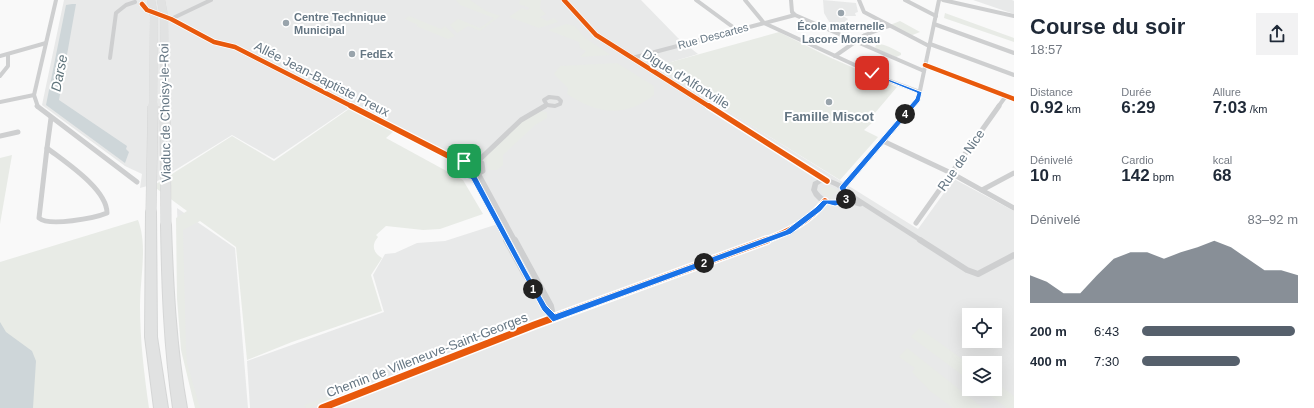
<!DOCTYPE html>
<html lang="fr">
<head>
<meta charset="utf-8">
<style>
  body { margin:0; font-family:Helvetica,sans-serif; background:#f2f2f3; color:#1f2937; height:100vh; display:flex; flex-direction:column; font-size:15px; white-space:nowrap }
  * { box-sizing:border-box; margin:0 }
  p { font-size:13px; color:#747a83 }
  .icon { flex:none; width:22px; height:22px; fill:none; stroke:currentColor; stroke-width:2; stroke-linecap:round; stroke-linejoin:round }
  .map { position:relative; flex:1; overflow:hidden }
  .sheet { display:flex; flex-direction:column; background:#fff; width:300px }
  .sheet>* { flex:none }
  .controls { position:absolute; left:962px; top:308px; display:grid; gap:8px }
  .controls a { display:grid; place-items:center; width:40px; height:40px; border-radius:0px; background:#fff; box-shadow:0 4px 16px #0002; font-size:20px }
  .pin { position:absolute; display:grid; place-items:center; width:34px; height:34px; color:#fff; margin:-17px; border-radius:8px; box-shadow:0 2px 6px #0006 }
  .km { position:absolute; width:20px; height:20px; margin:-10px; border-radius:50%; background:#222; color:#fff; font-size:11px; line-height:20px; text-align:center }
  .round { display:grid; place-items:center; flex:none; width:42px; height:42px; border-radius:0px; background:#f2f2f3 }
  .headline { display:flex; align-items:center; justify-content:space-between; height:68px; padding:0 16px }
  h1 { font-size:22px; font-weight:800; line-height:30px }
  .stats { display:grid; grid-template-columns:repeat(3,1fr); gap:6px; height:68px; padding:4px 16px }
  .stats div { display:grid; align-content:center }
  .stats b { font-size:17px; font-weight:800 }
  .stats small { font-size:11px; font-weight:400 }
  .stats p { font-size:11px }
  .chart { height:112px; padding:8px 16px }
  .chart p { display:flex; justify-content:space-between }
  .chart svg { width:100%; height:72px; margin-top:4px; fill:#56606c; opacity:.7 }
  ul { padding:0 16px; list-style:none; font-size:13px }
  li { display:grid; grid-template-columns:64px 48px 1fr; align-items:center; height:30px }
  li i { height:10px; border-radius:5px; background:#56606c }
  main { display:flex; flex:1; min-height:0 }
  .map>svg:first-child { display:block }
</style>
</head>
<body>
<main>
<div class="map">
<svg width="1014" height="408" viewBox="0 0 1014 408">
  <rect width="100%" height="100%" fill="#f9f9f9"/>
  <g fill="#e8e9e9" fill-rule="evenodd">
    <path d="M64 0H641L678 38 698 54 661 65V69L918 229 954 179 1014 211V408H250L247 361 384 312 373 275 385 254 395 253 417 243 445 241 501 223 480 187 458 164 349 108 274 159 232 135 151 185 140 188 142 174 125 166 42 105ZM969 315H995V341H969ZM969 363H995V389H969Z"/>
    <path d="M823 0 856 3 858 12 855 13 856 16H843L848 19 842 25 837 23 831 25 824 13Z"/>
    <path d="M973 0H1012L1014 1V14Z"/>
    <path d="M177 208 235 248 248 408H196L182 350Z"/>
  </g>
  <g fill="#e8ebe6">
    <path d="M456 0H470L486 11 500 16 480 31 468 26 457 33 450 25 458 19 480 28 494 18 460 5Z"/>
    <path d="M520 0H541L540 8 546 14 540 17 547 21 554 18 558 22 539 28 509 17 522 8 527 10 530 8 519 4Z"/>
    <path d="M945 13 1014 38V42L944 18Z"/>
    <path d="M409 16 441 29 445 26 455 36 448 39 416 26 418 25 405 19Z"/>
    <path d="M900 21 920 32 910 36 890 25Z"/>
    <path d="M566 24 575 26 585 38 611 55 580 57 586 51 580 48 579 42 548 30Z"/>
    <path d="M779 32 829 57 897 87 869 120 873 122 864 130 878 137 840 180 660 69V65Z"/>
    <path d="M877 44C885 44 894 49 901 53V55L896 57 877 49 875 47Z"/>
    <path d="M617 63 654 86V95C625 118 597 114 567 94L568 88 554 74 560 66Z"/>
    <path d="M349 109 394 131 386 138 463 180 483 214 440 229 423 230 386 226 376 235 378 237C371 245 373 253 382 258L371 275 382 311 292 342 247 360 236 247 200 221 183 230 186 349 187 363 200 408H195L181 350 177 299 176 218 187 211 153 186 232 136 274 161Z"/>
    <path d="M540 111 547 112V118L535 125 503 155V165L497 170H489L484 158 524 120Z"/>
    <path d="M12 155 0 224V158Z"/>
    <path d="M829 186 839 191 832 196 833 199 825 196 821 192 822 188Z"/>
    <path d="M138 220C148 246 140 277 140 305 140 340 144 373 149 408H0V262Z"/>
    <path d="M919 328 969 364V380L911 337Z"/>
    <path d="M907 348 983 408H953L930 391 912 372 915 368 899 357Z"/>
    <path d="M995 382 1014 396V408H1007L981 389H995Z"/>
    <path d="M339 392 335 398 310 408H306L304 405Z"/>
  </g>
  <g fill="#ced6d9">
    <path d="M72 4H76L59 100 127 146 126 149 129 152 125 163 46 105 66 5Z"/>
    <path d="M0 322 6 332 32 351 36 361 33 408H0Z"/>
  </g>
  <g fill="none" stroke-linecap="round" stroke-linejoin="round">
    <g stroke="#d5d6d6" stroke-width="2">
      <g id="motorway">
        <path d="M151 208 155 209 156 212 157 337 168 408H154L145 337 146 212 147 209Z"/>
        <path d="M166 221 170 222 171 225C173 286 176 347 187 408H173C164 347 162 286 161 225L162 222Z"/>
      </g>
    </g>
    <g stroke="#cecfd0" stroke-width="4">
      <path d="M696 0 737 30"/>
      <path d="M745 0 764 23 885 79 920 92"/>
      <path d="M791 0 792 12 795 15 924 71"/>
      <path d="M859 0 864 12 929 46"/>
      <path d="M905 0 936 16"/>
      <path d="M943 0 1014 16"/>
      <path d="M142 4 147 10 171 19 214 42 235 47 353 107"/>
      <path d="M171 19 211 0"/>
      <path d="M934 24 1014 53"/>
      <path d="M930 44 1014 75"/>
      <path d="M0 56 46 43"/>
      <path d="M835 56 865 35 889 26"/>
      <path d="M110 58 116 13 126 5 135 2"/>
      <path d="M632 58 795 15"/>
      <path d="M925 65 1014 99"/>
      <path d="M0 76 8 66V55"/>
      <path d="M549 97 558 98 561 101 560 104 555 106 547 105 544 100Z"/>
      <path d="M0 102 34 95"/>
      <path d="M38 107 34 95 56 0"/>
      <path d="M543 107 547 105"/>
      <path d="M912 107 918 100 939 0"/>
      <path d="M998 107 1006 96"/>
    </g>
    <g stroke="#cecfd0" stroke-width="5">
      <path d="M37 106 137 182"/>
      <path d="M351 106 462 163"/>
      <path d="M0 136 18 132"/>
      <path d="M883 141 951 173 1014 208"/>
      <path d="M47 148C65 162 107 189 107 213 95 218 49 227 39 218Z"/>
      <path d="M47 148 51 118"/>
      <path d="M471 159 482 163 483 171 472 177 460 172 459 166 464 161Z"/>
      <path d="M478 161 521 120 545 106"/>
      <path d="M479 175 515 241"/>
      <path d="M473 177 507 241"/>
      <path d="M843 188 913 106"/>
      <path d="M982 190 1014 173"/>
      <path d="M847 193 922 241"/>
      <path d="M846 200 860 204"/>
      <path d="M916 223 999 106"/>
    </g>
    <g stroke="#cecfd0" stroke-width="6">
      <path d="M506 240 524 273 553 318"/>
      <path d="M515 240 551 306 553 316"/>
      <path d="M920 240 967 270 978 274 1014 255"/>
    </g>
    <path fill="#cecfd0" fill-rule="evenodd" d="M562 0H567L598 34 829 179C838 181 845 185 850 193L848 202 837 206 826 204 821 211 792 234 537 328 334 408H317L319 405 322 403 531 322 786 230 817 207 820 202 814 196 811 190 813 182 819 179 594 36ZM821 183C831 183 837 186 844 193L843 199C833 203 823 199 817 190L818 185Z"/>
    <use href="#motorway" fill="#e1e2e2" fill-rule="evenodd"/>
    <g stroke="#d5d6d6" stroke-width="8" stroke-linecap="butt">
      <g id="motorway-bridge-far1">
        <path d="M151 0 154 16 153 107"/>
        <path d="M161 0 164 16 165 107"/>
      </g>
    </g>
    <g stroke="#d5d6d6" stroke-width="11" stroke-linecap="butt">
      <g id="motorway-bridge">
        <path d="M165 106 166 225"/>
        <path d="M151 212 153 106"/>
      </g>
    </g>
    <use href="#motorway-bridge-far1" stroke="#e1e2e2" stroke-width="8"/>
    <use href="#motorway-bridge" stroke="#e1e2e2" stroke-width="10"/>
    <g stroke="#fff" stroke-width="6">
      <g id="cycleway-far2">
        <path d="M564 0 596 35 710 107"/>
        <path d="M142 4 147 10 171 19 214 42 235 47 353 107"/>
        <path d="M925 65 1014 99"/>
      </g>
    </g>
    <g stroke="#fff" stroke-width="8">
      <g id="cycleway-far1">
        <path d="M351 106 462 163"/>
        <path d="M709 106 827 181"/>
        <path d="M764 241C788 232 810 221 825 201"/>
      </g>
    </g>
    <g stroke="#fff" stroke-width="10">
      <path id="cycleway" d="M322 408 534 325 767 240"/>
    </g>
    <use href="#cycleway-far2" stroke="#e8590c" stroke-width="4.5"/>
    <use href="#cycleway-far1" stroke="#e8590c" stroke-width="5.5"/>
    <use href="#cycleway" stroke="#e8590c" stroke-width="7"/>
  </g>
  <path fill="#1a73e8" stroke="#fff" d="M870 72 922 92 920 101 846 188 850 196 845 204 835 206 827 204 821 211 791 234 553 322 542 310 471 179 463 178 457 172V165L461 160H466L467 161 462 167 463 171 467 174 476 175 527 271 547 306 555 314 786 230 816 207 823 200H841L844 196 839 188 840 186 915 99 917 93 870 74Z"/>
  <g fill="#99a4ac" stroke="#fff" stroke-width="1.5">
    <circle cx="841" cy="13" r="4"/>
    <circle cx="286" cy="23" r="4"/>
    <circle cx="352" cy="54" r="4"/>
    <circle cx="829" cy="102" r="4"/>
  </g>
  <g text-anchor="middle" dominant-baseline="central" stroke-width="4" stroke-linejoin="round" paint-order="stroke">
    <g font-size="11" font-weight="bold" fill="#657683" stroke="#fff" text-anchor="start">
      <text x="294" y="17">Centre Technique<tspan x="294" dy="13">Municipal</tspan></text>
      <text x="841" y="26" text-anchor="middle">École maternelle<tspan x="841" dy="13">Lacore Moreau</tspan></text>
      <text x="360" y="54">FedEx</text>
    </g>
    <g font-size="11" fill="#657683" stroke="#fff">
      <text transform="translate(713 36) rotate(-15)">Rue Descartes</text>
    </g>
    <g font-size="13" fill="#657683" stroke="#fff">
      <text transform="translate(322 79) rotate(27)">Allée Jean-Baptiste Preux</text>
      <text transform="translate(686 79) rotate(32)">Digue d'Alfortville</text>
      <text transform="translate(165 113) rotate(-91)">Viaduc de Choisy-le-Roi</text>
      <text transform="translate(961 160) rotate(-55)">Rue de Nice</text>
      <text transform="translate(427 355) rotate(-21)">Chemin de Villeneuve-Saint-Georges</text>
    </g>
    <g font-size="13" font-weight="bold" fill="#657683" stroke="#fff">
      <text x="829" y="116">Famille Miscot</text>
    </g>
    <g font-size="14" font-style="italic" fill="#60757c" stroke="#fff">
      <text transform="translate(59 73) rotate(-79)">Darse</text>
    </g>
  </g>
</svg>
<div class="controls">
<a><svg class="icon" aria-label="locate" viewBox="0 0 24 24"><circle cx="12" cy="12" r="6"/><path d="M12 2v4M12 18v4M2 12h4M18 12h4"/></svg></a>
<a><svg class="icon" aria-label="layers" viewBox="0 0 24 24"><path d="M12 4l9 5-9 5-9-5zM3 14l9 5 9-5"/></svg></a>
</div>
<div class="pin" style="left:464px;top:161px;background:#1e9e55"><svg class="icon" aria-label="arrive" viewBox="0 0 24 24"><path d="M6 21V4h12l-3 4 3 4H6"/></svg></div>
<div class="pin" style="left:872px;top:73px;background:#d93025"><svg class="icon" aria-label="check" viewBox="0 0 24 24"><path d="M5 12l5 5 9-10"/></svg></div>
<b class="km" style="left:533px;top:289px">1</b>
<b class="km" style="left:704px;top:263px">2</b>
<b class="km" style="left:846px;top:199px">3</b>
<b class="km" style="left:905px;top:114px">4</b>
</div>
<section class="sheet">
<div class="headline"><div><h1>Course du soir</h1><p>18:57</p></div><a class="round"><svg class="icon" aria-label="share" viewBox="0 0 24 24"><path d="M12 15V3M7 8l5-5 5 5M5 13v7h14v-7"/></svg></a></div>
<div class="stats">
<div><p>Distance</p><b>0.92<small> km</small></b></div>
<div><p>Durée</p><b>6:29</b></div>
<div><p>Allure</p><b>7:03<small> /km</small></b></div>
</div>
<div class="stats">
<div><p>Dénivelé</p><b>10<small> m</small></b></div>
<div><p>Cardio</p><b>142<small> bpm</small></b></div>
<div><p>kcal</p><b>68</b></div>
</div>
<div class="chart"><p><span>Dénivelé</span>83–92 m</p>
<svg viewBox="0 0 160 44" preserveAspectRatio="none"><path d="M0 44V27L10 31L20 38L30 38L40 27L50 17L60 13L70 13L80 17L90 13L100 10L110 6L120 10L130 17L140 24L150 24L160 27V44z"/></svg>
</div>
<ul>
<li><b>200 m</b>6:43<i style="width:98%"></i></li>
<li><b>400 m</b>7:30<i style="width:63%"></i></li>
</ul>
</section>
</main>
</body>
</html>
